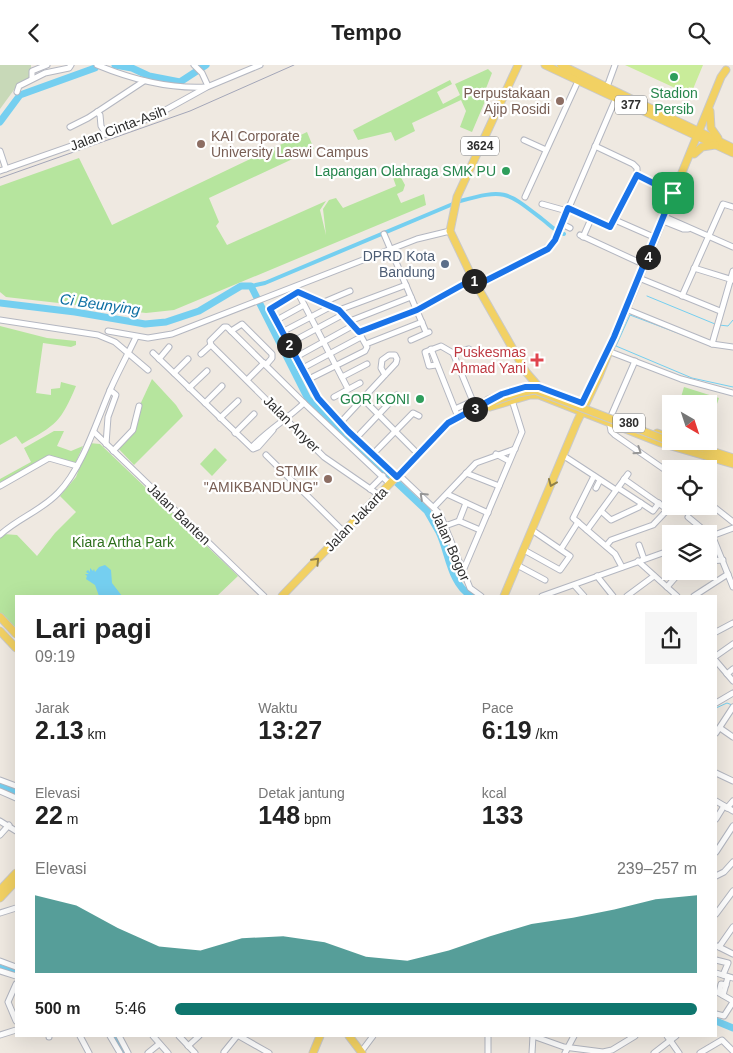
<!DOCTYPE html>
<html lang="id">
<head>
<meta charset="utf-8">
<style>
  body { margin:0; font-family:Helvetica,sans-serif; background:#f6f6f6; color:#222; height:100vh; display:flex; flex-direction:column; font-size:19px; white-space:nowrap }
  * { box-sizing:border-box; margin:0 }
  p { font-size:16px; color:#767676 }
  .icon { flex:none; width:28px; height:28px; fill:none; stroke:currentColor; stroke-width:2; stroke-linecap:round; stroke-linejoin:round }
  .map { position:relative; flex:1; overflow:hidden }
  .drawer { position:absolute; left:15px; top:530px; width:702px; height:442px; display:flex; flex-direction:column; background:#fff; border-radius:0px; box-shadow:0 5px 20px #0002 }
  .drawer>* { flex:none }
  .needle { width:32px; rotate:141deg }
  .tools { position:absolute; left:662px; top:330px; display:grid; gap:10px }
  .tools a { display:grid; place-items:center; width:55px; height:55px; border-radius:0px; background:#fff; box-shadow:0 5px 20px #0002; font-size:25px }
  .pin { position:absolute; display:grid; place-items:center; width:42px; height:42px; color:#fff; margin:-21px; border-radius:10px; box-shadow:0 2px 8px #0006 }
  .km { position:absolute; width:25px; height:25px; margin:-12px; border-radius:50%; background:#222; color:#fff; font-size:14px; line-height:25px; text-align:center }
  .round { display:grid; place-items:center; flex:none; width:52px; height:52px; border-radius:0px; background:#f6f6f6 }
  .head { display:flex; align-items:center; justify-content:space-between; height:85px; padding:0 20px }
  h1 { font-size:28px; font-weight:700; line-height:38px }
  .figures { display:grid; grid-template-columns:repeat(3,1fr); gap:8px; height:85px; padding:5px 20px }
  .figures div { display:grid; align-content:center }
  .figures b { font-size:25px; font-weight:700 }
  .figures small { font-size:14px; font-weight:400 }
  .figures p { font-size:14px }
  .chart { height:140px; padding:10px 20px }
  .chart p { display:flex; justify-content:space-between }
  .chart svg { width:100%; height:90px; margin-top:5px; fill:#0f766e; opacity:.7 }
  ul { padding:0 20px; list-style:none; font-size:16px }
  li { display:grid; grid-template-columns:80px 60px 1fr; align-items:center; height:38px }
  li i { height:12px; border-radius:6px; background:#0f766e }
  header { display:flex; justify-content:space-between; align-items:center; height:65px; padding:0 20px; background:#fff; font-size:22px; font-weight:700 }
  .map>svg:first-child { display:block }
</style>
</head>
<body>
<header><svg class="icon" aria-label="back" viewBox="0 0 24 24"><path d="M15 5l-7 7 7 7"/></svg>Tempo<svg class="icon" aria-label="search" viewBox="0 0 24 24"><circle cx="10" cy="10" r="6"/><path d="M15 15l6 6"/></svg></header>
<div class="map">
<svg width="733" height="988" viewBox="0 0 733 988">
  <rect width="100%" height="100%" fill="#efe9e1"/>
  <g fill="#b6e59e">
    <path d="M488 4 492 8 485 26 486 34 472 67 460 62 466 46 461 35 412 58 415 66 395 76 391 67 358 75 353 65 450 15 452 19 437 27 443 39 460 30 455 19Z"/>
    <path d="M307 67 314 84 209 133 219 157 216 161 227 180 326 136 320 145 326 170 323 144 329 135 336 133 343 143 396 121 391 107 397 105 405 120 403 126 397 129 401 138 424 129 426 140 174 245 146 248 6 232 0 227V121L79 93 112 160Z"/>
    <path d="M0 261 47 273 76 276V280L71 282 43 278 36 328 51 330V324L60 323 61 317 76 321C61 357 56 360 22 379L16 371 0 380Z"/>
    <path d="M152 314 176 340 183 351 134 400 116 381 134 364 131 359Z"/>
    <path d="M684 322 719 333 715 345 709 343V339H679Z"/>
    <path d="M54 366H64L57 381 71 386 83 381 75 399 51 391 0 420V414L31 397 24 383Z"/>
    <path d="M89 378 100 379 238 511 217 531H16V567L0 550V472L3 469 17 470 37 491 55 468 76 447 60 431 76 412Z"/>
    <path d="M215 383 227 395 212 411 200 399Z"/>
  </g>
  <path fill="#c8d9b8" d="M0 0H31V11L16 22 0 44Z"/>
  <path fill="#c9ec9a" d="M625 0H703L693 24 689 22 686 28Z"/>
  <path fill="#75cff0" d="M105 500 111 505 112 518 122 531H99L95 520 86 514 87 511 85 509H89L86 507 88 505 90 507V503L93 506 94 504 95 507 99 502Z"/>
  <g fill="none" stroke-linecap="round" stroke-linejoin="round">
    <g stroke="#75cff0" stroke-width="1">
      <path d="M647 231 715 259"/>
      <path d="M719 260 728 261 733 255"/>
      <path d="M691 273 630 250 616 281 692 313 733 322"/>
      <path d="M716 643 727 638 732 640"/>
    </g>
    <path stroke="#75cff0" stroke-width="4" d="M251 221 265 218 460 136C505 124 506 126 542 154 550 160 554 166 564 169"/>
    <g stroke="#75cff0" stroke-width="7">
      <path d="M115 0 132 3 149 11 180 17 206 0"/>
      <path d="M0 57 20 30 95 3"/>
      <path d="M0 238 75 247 145 259 166 257 199 246 241 221H251L308 334 427 446C431 453 435 460 439 467 449 488 450 518 471 531"/>
      <path d="M0 720 16 727"/>
      <path d="M0 903 16 908"/>
      <path d="M716 956 733 963"/>
      <path d="M113 971 124 988"/>
    </g>
    <g stroke="#b4b7c1" stroke-width="7">
      <g id="minor">
        <path d="M97 0C131 14 169 24 206 22"/>
        <path d="M194 0 202 8 208 21"/>
        <path d="M32 13V6L47 0"/>
        <path d="M607 22 615 0"/>
        <path d="M17 27 19 21 45 8 69 3 71 0"/>
        <path d="M97 47 100 50 101 61 106 69"/>
        <path d="M70 62 88 53 144 16"/>
        <path d="M524 75 546 85"/>
        <path d="M0 86 6 104"/>
        <path d="M0 106 151 53 207 22 260 0"/>
        <path d="M637 110 673 128"/>
        <path d="M525 132 578 16"/>
        <path d="M542 139 567 146"/>
        <path d="M568 143 610 161 637 110V103L633 99 595 81"/>
        <path d="M665 152 733 182"/>
        <path d="M615 155 656 173"/>
        <path d="M663 156 683 164H688"/>
        <path d="M562 159 570 163"/>
        <path d="M384 169 426 267"/>
        <path d="M580 170 645 200"/>
        <path d="M583 172 591 154"/>
        <path d="M694 203 733 215"/>
        <path d="M639 213 720 246"/>
        <path d="M477 220 541 188 555 175 616 33"/>
        <path d="M297 226 348 324"/>
        <path d="M682 231 723 139 733 142"/>
        <path d="M324 237 350 226"/>
        <path d="M626 244 712 279 733 282"/>
        <path d="M339 245 406 220"/>
        <path d="M0 255 98 270 115 277 148 305"/>
        <path d="M275 256 304 240"/>
        <path d="M350 256 411 232"/>
        <path d="M108 266 148 273 172 269 417 174 450 166"/>
        <path d="M231 266 242 259 272 289V293L266 300"/>
        <path d="M282 267 332 241"/>
        <path d="M359 267 417 245 473 214"/>
        <path d="M411 275 429 267"/>
        <path d="M288 279 344 249"/>
        <path d="M366 279 422 257"/>
        <path d="M712 279 733 206"/>
        <path d="M211 280 324 392 379 430"/>
        <path d="M431 284 458 352"/>
        <path d="M608 286 681 314 733 328"/>
        <path d="M153 288 253 384 258 382 273 365"/>
        <path d="M453 288 469 284"/>
        <path d="M201 289 211 280 210 276 224 262H227L304 338 390 419"/>
        <path d="M296 292 354 260"/>
        <path d="M159 294 169 282"/>
        <path d="M436 300 429 301 425 287 441 281 453 288 476 344"/>
        <path d="M301 304 361 272"/>
        <path d="M174 308 188 294"/>
        <path d="M342 312 367 299"/>
        <path d="M247 315 264 298"/>
        <path d="M307 315 365 286 367 282C352 251 329 237 298 227L270 244 318 333 348 366 397 412"/>
        <path d="M189 323 207 306"/>
        <path d="M334 332 360 318"/>
        <path d="M363 334 418 389"/>
        <path d="M205 338 222 321"/>
        <path d="M455 344 473 336"/>
        <path d="M611 351 635 296"/>
        <path d="M220 353 238 336"/>
        <path d="M342 356 396 298 397 294 395 290H389L382 295 381 303 385 310"/>
        <path d="M610 360 611 366 615 370 671 409"/>
        <path d="M94 367 264 531"/>
        <path d="M235 368 254 349"/>
        <path d="M360 369 397 330"/>
        <path d="M106 379 108 352 116 330 110 325"/>
        <path d="M252 382C268 365 286 355 304 338"/>
        <path d="M113 386 133 365 139 341"/>
        <path d="M375 387 413 348 419 351"/>
        <path d="M496 389 509 396"/>
        <path d="M266 390 344 467"/>
        <path d="M564 391 616 425"/>
        <path d="M466 408 499 421"/>
        <path d="M399 410 440 449 470 523 481 531"/>
        <path d="M594 411 573 453 615 489 622 502"/>
        <path d="M624 414 668 445"/>
        <path d="M0 421 49 393 77 401"/>
        <path d="M596 423 600 415"/>
        <path d="M370 424 383 411"/>
        <path d="M447 429 488 448"/>
        <path d="M641 438 653 446 659 438"/>
        <path d="M709 438 733 457"/>
        <path d="M434 442 476 398 515 384"/>
        <path d="M601 446 611 455 639 442 641 438 618 423"/>
        <path d="M688 452 711 471"/>
        <path d="M459 456 466 438"/>
        <path d="M445 461 459 456 480 465"/>
        <path d="M587 465 628 409"/>
        <path d="M0 470C18 453 41 446 58 428 82 404 97 355 111 323 119 305 128 289 136 272"/>
        <path d="M712 470 733 522"/>
        <path d="M709 472 733 463"/>
        <path d="M639 480 644 494"/>
        <path d="M606 481 611 475 653 460 671 441"/>
        <path d="M561 484 578 457"/>
        <path d="M524 485 560 505 570 491 532 465"/>
        <path d="M638 496 677 531"/>
        <path d="M709 496 723 495"/>
        <path d="M517 500 545 515"/>
        <path d="M463 506 522 367 512 335"/>
        <path d="M597 511 613 531"/>
        <path d="M575 521 584 531"/>
        <path d="M667 522 681 506"/>
        <path d="M542 531 671 485"/>
        <path d="M627 531 654 511"/>
        <path d="M694 531 728 509"/>
        <path d="M716 567 733 558"/>
        <path d="M716 591 733 579"/>
        <path d="M716 596 733 616"/>
        <path d="M727 609 733 604"/>
        <path d="M716 638 733 628"/>
        <path d="M720 663 733 672"/>
        <path d="M716 668 733 642"/>
        <path d="M716 708 733 716"/>
        <path d="M0 715 16 721"/>
        <path d="M0 726 16 733"/>
        <path d="M716 736 733 746"/>
        <path d="M727 743 733 736"/>
        <path d="M716 754 724 741"/>
        <path d="M0 756 16 766"/>
        <path d="M0 770 9 760"/>
        <path d="M716 787 733 761"/>
        <path d="M716 811 724 807 733 797"/>
        <path d="M0 848 16 843"/>
        <path d="M716 849 733 826"/>
        <path d="M717 881 733 889"/>
        <path d="M719 882 733 862"/>
        <path d="M716 895 728 898 723 910"/>
        <path d="M0 896 16 902"/>
        <path d="M0 906 16 911"/>
        <path d="M716 908 733 913"/>
        <path d="M16 919 8 937 16 956"/>
        <path d="M726 920 721 919 719 928 733 936"/>
        <path d="M723 930 728 912"/>
        <path d="M716 949 724 951 733 937"/>
        <path d="M0 970 16 965"/>
        <path d="M49 971V972"/>
        <path d="M80 971 89 988"/>
        <path d="M110 971 120 988"/>
        <path d="M119 971 128 988"/>
        <path d="M153 971 168 988"/>
        <path d="M179 971 195 988"/>
        <path d="M239 971 269 988"/>
        <path d="M488 971V988"/>
        <path d="M533 971 564 982 603 987 612 985 635 971"/>
        <path d="M667 971 679 988"/>
        <path d="M188 981 199 971"/>
        <path d="M224 987 237 971"/>
        <path d="M361 987 373 971"/>
        <path d="M148 988 159 979"/>
        <path d="M532 988 533 971"/>
        <path d="M565 988 574 971"/>
        <path d="M654 988 676 971"/>
        <path d="M700 988 722 975 733 986"/>
      </g>
    </g>
    <g stroke="#c9c9c9" stroke-width="9">
      <g id="major">
        <path d="M518 0 457 132 450 166 473 214 526 307 539 322"/>
        <path d="M545 0 733 88"/>
        <path d="M561 0 733 83"/>
        <path d="M710 46 711 63 718 73"/>
        <path d="M694 89 702 82 715 80"/>
        <path d="M488 335 525 322H539L582 338"/>
        <path d="M490 342 530 330H539L661 378 733 399"/>
        <path d="M657 368 671 373"/>
        <path d="M681 376 733 393"/>
        <path d="M282 531 448 358 495 336"/>
        <path d="M504 531 577 357 599 311 721 12 726 5"/>
        <path d="M0 552 16 569"/>
        <path d="M0 566 16 583"/>
        <path d="M0 825 16 808"/>
        <path d="M0 833 16 816"/>
        <path d="M349 971 362 988"/>
        <path d="M313 988 320 971"/>
      </g>
    </g>
    <use href="#minor" stroke="#fff" stroke-width="5"/>
    <use href="#major" stroke="#f2d163" stroke-width="7"/>
    <path stroke="#a3a6b8" stroke-width="1" d="M0 113 190 46 294 0"/>
    <g stroke="#c9c9c9" stroke-width="9" stroke-linecap="butt">
      <path id="major-bridge" d="M495 336 518 328 535 325 669 376"/>
    </g>
    <use href="#major-bridge" stroke="#f2d163" stroke-width="7"/>
  </g>
  <defs><path id="oneway-chevron" d="M-2-3.5L2.5 0L-2 3.5" fill="none" stroke-width="1.6" stroke-linecap="round" stroke-linejoin="round" transform="scale(1.25)"/></defs>
  <g stroke="#969696">
    <use href="#oneway-chevron" transform="translate(638 386) rotate(34)"/>
    <use href="#oneway-chevron" transform="translate(423 431) rotate(-137)"/>
  </g>
  <g stroke="#908048">
    <use href="#oneway-chevron" transform="translate(552 418) rotate(113)"/>
    <use href="#oneway-chevron" transform="translate(316 496) rotate(-46)"/>
  </g>
  <g fill="none" stroke-linecap="round" stroke-linejoin="round">
    <g stroke="#fff" stroke-width="10">
      <path id="route" d="M637 110 673 128 614 272 582 338 539 322H525L502 329 448 358 397 412 348 366 318 333 270 244 298 227 339 245 359 267 417 245 473 214 477 220 548 184 555 175 568 143 610 162Z"/>
    </g>
    <use href="#route" stroke="#1a73e8" stroke-width="6"/>
  </g>
  <g fill="#2e9e5b" stroke="#fff" stroke-width="2">
    <circle cx="674" cy="12" r="5"/>
    <circle cx="506" cy="106" r="5"/>
    <circle cx="420" cy="334" r="5"/>
  </g>
  <g fill="#8d6e63" stroke="#fff" stroke-width="2">
    <circle cx="560" cy="36" r="5"/>
    <circle cx="201" cy="79" r="5"/>
    <circle cx="328" cy="414" r="5"/>
  </g>
  <circle fill="#5c6f8a" stroke="#fff" stroke-width="2" cx="445" cy="199" r="5"/>
  <path fill="#e0444e" stroke="#fff" stroke-width="2" d="M534.5 287.5h5v5h5v5h-5v5h-5v-5h-5v-5h5z"/>
  <g text-anchor="middle" dominant-baseline="central" stroke-width="4.5" stroke-linejoin="round" paint-order="stroke">
    <g fill="#fff" stroke="#6d6d6d" stroke-width="1">
      <rect x="615" y="30.5" width="32" height="19" rx="4"/>
      <rect x="461" y="71.5" width="38" height="19" rx="4"/>
      <rect x="613" y="348.5" width="32" height="19" rx="4"/>
    </g>
    <g font-size="12" font-weight="bold" fill="#2e2e2e">
      <text x="631" y="40">377</text>
      <text x="480" y="81">3624</text>
      <text x="629" y="358">380</text>
    </g>
    <g font-size="14" fill="#785e54" stroke="#fff" text-anchor="end">
      <text x="550" y="28">Perpustakaan<tspan x="550" dy="16">Ajip Rosidi</tspan></text>
      <text x="211" y="71" text-anchor="start">KAI Corporate<tspan x="211" dy="16">University Laswi Campus</tspan></text>
      <text x="318" y="406">STMIK<tspan x="318" dy="16">"AMIKBANDUNG"</tspan></text>
    </g>
    <g font-size="14" fill="#27864d" stroke="#fff" text-anchor="end">
      <text x="674" y="28" text-anchor="middle">Stadion<tspan x="674" dy="16">Persib</tspan></text>
      <text x="496" y="106">Lapangan Olahraga SMK PU</text>
      <text x="410" y="334">GOR KONI</text>
    </g>
    <g font-size="14" fill="#2e2e2e" stroke="#fff">
      <text transform="translate(118 63) rotate(-21)">Jalan Cinta-Asih</text>
      <text transform="translate(292 359) rotate(45)">Jalan Anyer</text>
      <text transform="translate(179 449) rotate(44)">Jalan Banten</text>
      <text transform="translate(356 454) rotate(-46)">Jalan Jakarta</text>
      <text transform="translate(451 481) rotate(66)">Jalan Bogor</text>
    </g>
    <g font-size="14" fill="#4e5e75" stroke="#fff" text-anchor="end">
      <text x="435" y="191">DPRD Kota<tspan x="435" dy="16">Bandung</tspan></text>
    </g>
    <g font-size="14" fill="#be3a42" stroke="#fff" text-anchor="end">
      <text x="526" y="287">Puskesmas<tspan x="526" dy="16">Ahmad Yani</tspan></text>
    </g>
    <g font-size="14" fill="#2c6e1b" stroke="#fff">
      <text x="123" y="477">Kiara Artha Park</text>
    </g>
    <g font-size="15" font-style="italic" fill="#0d6fa3" stroke="#fff">
      <text transform="translate(100 239) rotate(8)">Ci Beunying</text>
    </g>
  </g>
</svg>
<div class="tools">
<a><svg class="needle" viewBox="-14 -14 28 28"><path d="M0-13l5 13h-10z" fill="#e53935"/><path d="M0 13l5-13h-10z" fill="#767676"/></svg></a>
<a><svg class="icon" aria-label="locate" viewBox="0 0 24 24"><circle cx="12" cy="12" r="6"/><path d="M12 2v4M12 18v4M2 12h4M18 12h4"/></svg></a>
<a><svg class="icon" aria-label="layers" viewBox="0 0 24 24"><path d="M12 4l9 5-9 5-9-5zM3 14l9 5 9-5"/></svg></a>
</div>
<div class="pin" style="left:673px;top:128px;background:#1e9e55"><svg class="icon" aria-label="arrive" viewBox="0 0 24 24"><path d="M6 21V4h12l-3 4 3 4H6"/></svg></div>
<b class="km" style="left:474px;top:216px">1</b>
<b class="km" style="left:289px;top:280px">2</b>
<b class="km" style="left:475px;top:344px">3</b>
<b class="km" style="left:648px;top:192px">4</b>
<section class="drawer">
<div class="head"><div><h1>Lari pagi</h1><p>09:19</p></div><a class="round"><svg class="icon" aria-label="share" viewBox="0 0 24 24"><path d="M12 15V3M7 8l5-5 5 5M5 13v7h14v-7"/></svg></a></div>
<div class="figures">
<div><p>Jarak</p><b>2.13<small> km</small></b></div>
<div><p>Waktu</p><b>13:27</b></div>
<div><p>Pace</p><b>6:19<small> /km</small></b></div>
</div>
<div class="figures">
<div><p>Elevasi</p><b>22<small> m</small></b></div>
<div><p>Detak jantung</p><b>148<small> bpm</small></b></div>
<div><p>kcal</p><b>133</b></div>
</div>
<div class="chart"><p><span>Elevasi</span>239–257 m</p>
<svg viewBox="0 0 160 44" preserveAspectRatio="none"><path d="M0 44V6L10 11L20 22L30 31L40 33L50 27L60 26L70 29L80 36L90 38L100 33L110 26L120 20L130 17L140 13L150 8L160 6V44z"/></svg>
</div>
<ul>
<li><b>500 m</b>5:46<i style="width:100%"></i></li>
</ul>
</section>
</div>
</body>
</html>
